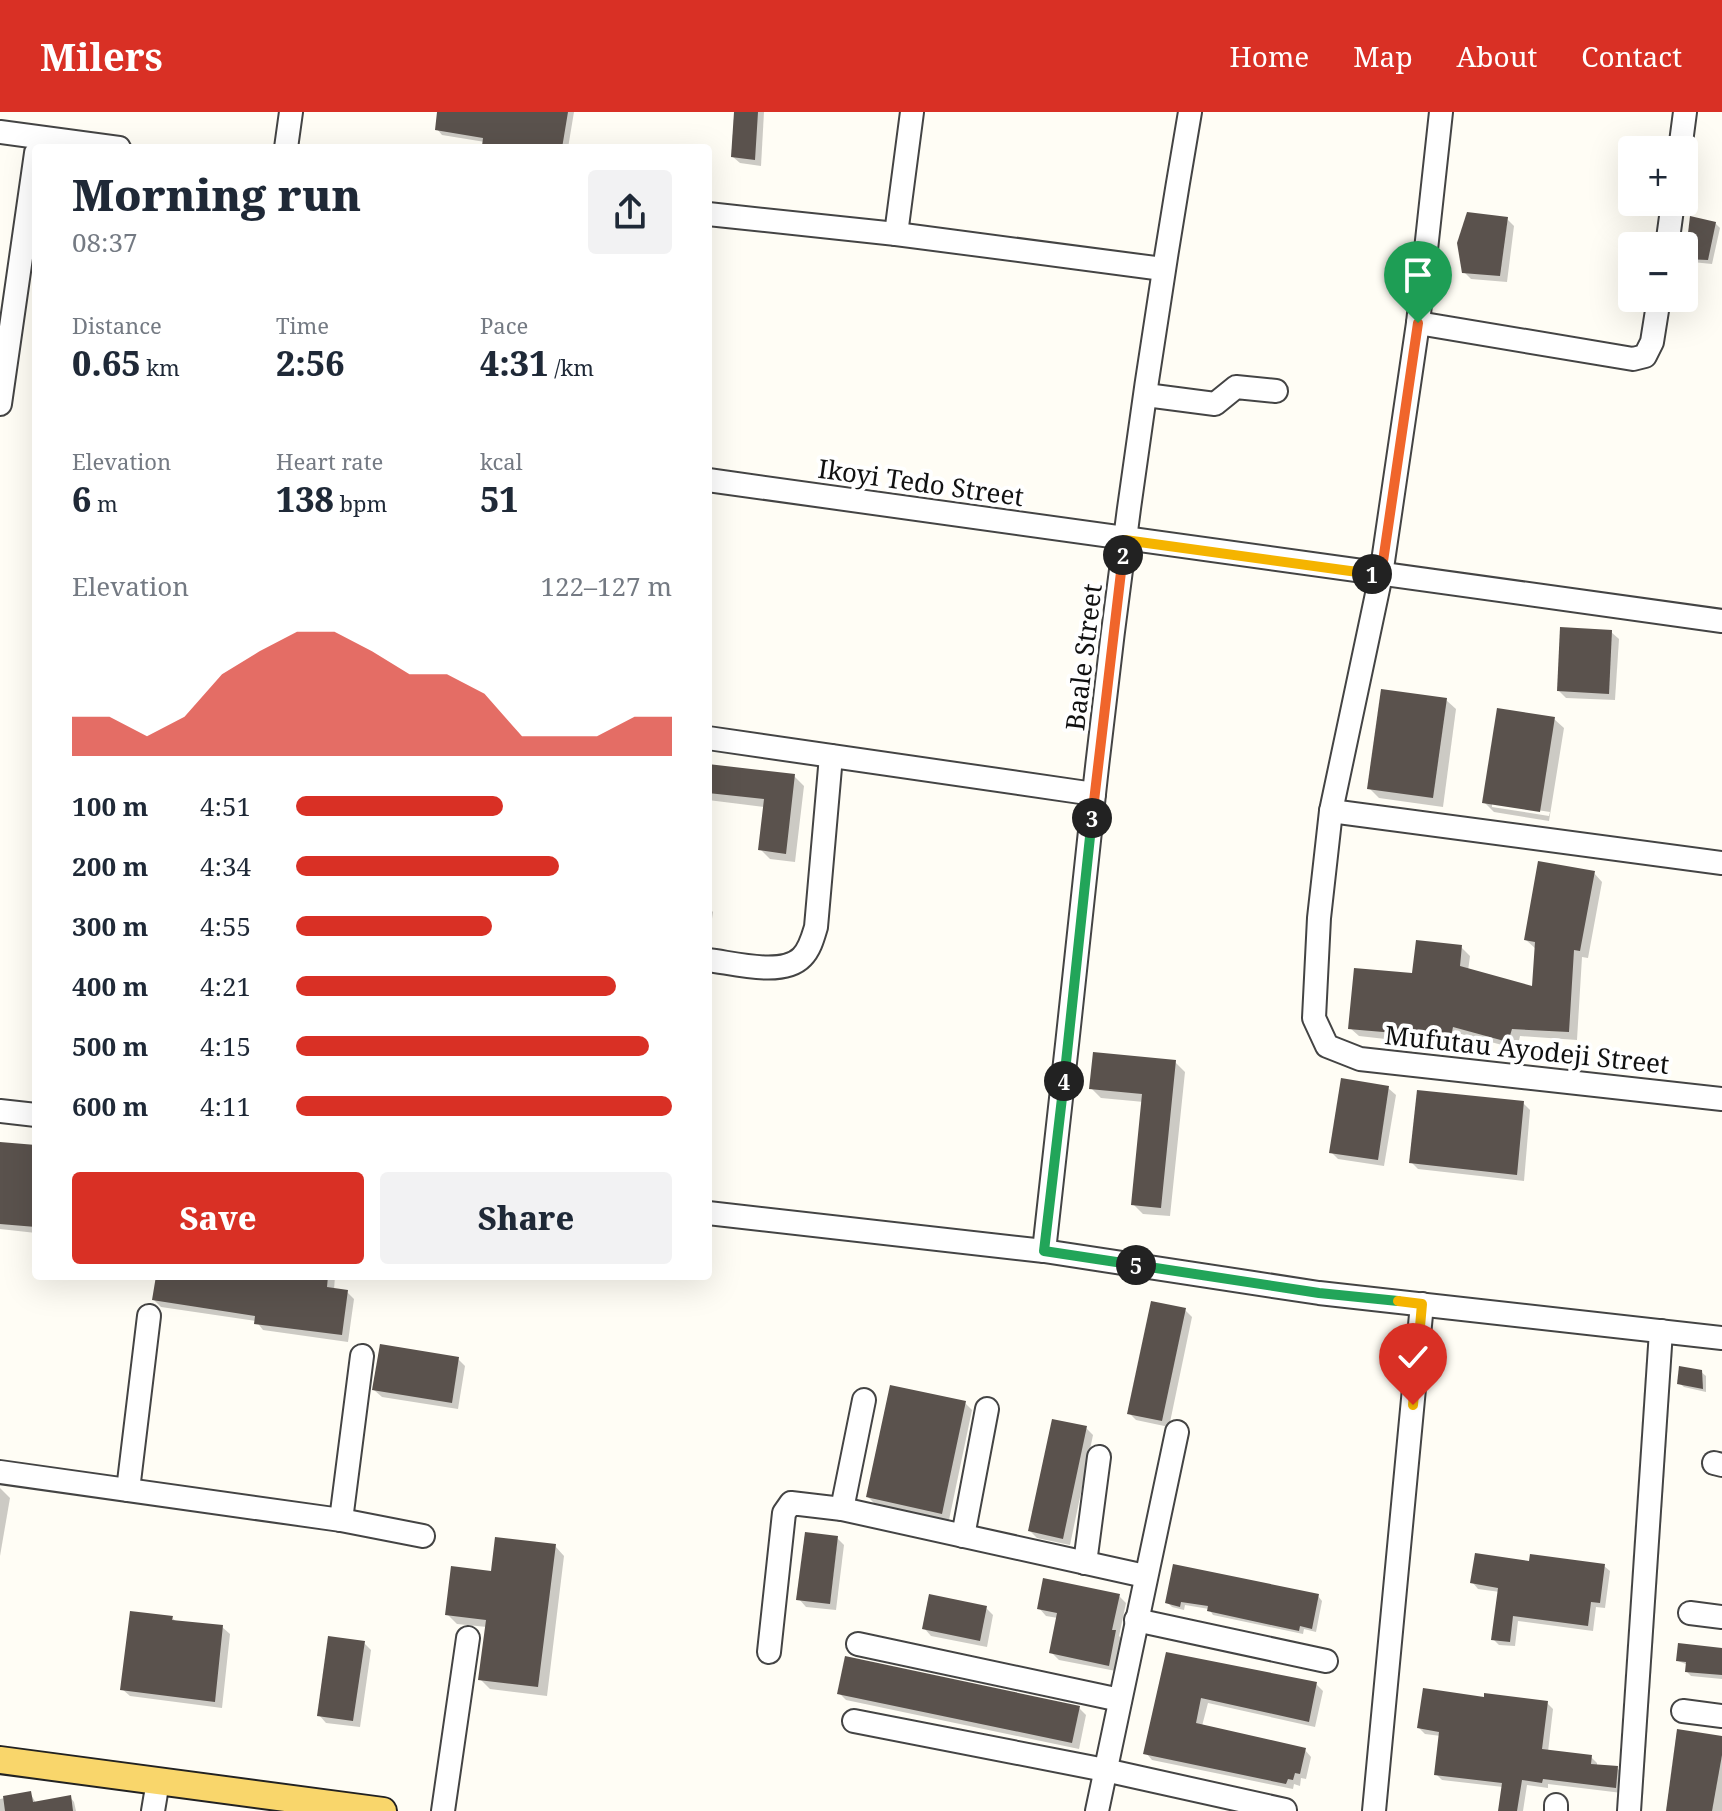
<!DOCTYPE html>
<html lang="en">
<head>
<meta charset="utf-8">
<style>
  body { margin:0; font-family:"Noto Serif",serif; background:#f2f2f3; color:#1f2937; height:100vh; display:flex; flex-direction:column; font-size:30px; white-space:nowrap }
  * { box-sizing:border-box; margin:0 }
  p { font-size:26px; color:#747a83 }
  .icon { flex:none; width:44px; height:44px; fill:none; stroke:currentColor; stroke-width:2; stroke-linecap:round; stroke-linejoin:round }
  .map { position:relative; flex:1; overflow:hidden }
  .sheet { position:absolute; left:32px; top:32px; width:680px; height:1136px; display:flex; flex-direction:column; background:#fff; border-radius:8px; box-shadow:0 8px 32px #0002 }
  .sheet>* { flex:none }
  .tools { position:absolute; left:1618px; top:24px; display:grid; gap:16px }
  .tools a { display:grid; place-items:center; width:80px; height:80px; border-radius:8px; background:#fff; box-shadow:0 8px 32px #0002; font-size:40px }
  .pin { position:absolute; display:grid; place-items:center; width:68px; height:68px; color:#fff; margin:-82px -34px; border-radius:50% 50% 50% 0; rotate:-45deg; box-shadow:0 0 8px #0007 }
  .pin .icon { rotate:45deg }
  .km { position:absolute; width:40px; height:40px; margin:-20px; border-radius:50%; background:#222; color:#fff; font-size:22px; line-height:40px; text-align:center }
  .round { display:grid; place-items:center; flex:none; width:84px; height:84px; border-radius:8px; background:#f2f2f3 }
  .summary { display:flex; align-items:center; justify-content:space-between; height:136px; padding:0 40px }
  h1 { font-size:44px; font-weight:800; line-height:60px }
  .figures { display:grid; grid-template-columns:repeat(3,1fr); gap:12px; height:136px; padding:8px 40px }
  .figures div { display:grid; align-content:center }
  .figures b { font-size:34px; font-weight:800 }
  .figures small { font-size:22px; font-weight:400 }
  .figures p { font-size:22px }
  .chart { height:224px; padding:16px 40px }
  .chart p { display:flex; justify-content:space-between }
  .chart svg { width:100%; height:144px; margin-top:8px; fill:#d93025; opacity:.7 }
  .action { display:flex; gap:16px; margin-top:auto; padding:16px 40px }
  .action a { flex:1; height:92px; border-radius:8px; background:#d93025; color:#fff; font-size:32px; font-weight:800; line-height:92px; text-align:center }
  .action a+a { background:#f2f2f3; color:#1f2937 }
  ul { padding:0 40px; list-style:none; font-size:26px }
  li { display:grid; grid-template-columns:128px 96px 1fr; align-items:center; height:60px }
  li i { height:20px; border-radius:10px; background:#d93025 }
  header { display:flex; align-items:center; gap:48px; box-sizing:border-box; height:112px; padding:0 40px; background:#d93025; color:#fff }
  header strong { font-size:38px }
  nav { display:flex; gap:44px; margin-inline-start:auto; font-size:28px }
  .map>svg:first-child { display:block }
</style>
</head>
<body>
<header>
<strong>Milers</strong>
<nav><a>Home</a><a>Map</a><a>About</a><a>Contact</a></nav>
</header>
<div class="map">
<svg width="1722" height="1699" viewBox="0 0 1722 1699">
  <rect width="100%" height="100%" fill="#fffdf5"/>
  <g fill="#0003" fill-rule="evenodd">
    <path d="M440 0H574L568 36H487L485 30 442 23 437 17Z"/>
    <path d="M736 0H764L761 54 740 51 733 45Z"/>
    <path d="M1507 107 1514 114 1507 170 1471 167 1464 160Z"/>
    <path d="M1715 111 1720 116 1712 152 1692 150 1688 146Z"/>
    <path d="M36 280V315L32 312Z"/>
    <path d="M1611 520 1619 527 1615 588 1566 586 1559 579Z"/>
    <path d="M1446 588 1456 597 1443 695 1379 686 1369 676Z"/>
    <path d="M1554 607 1564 616 1549 709 1494 700 1484 690ZM1492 691 1550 700 1549 704 1492 695Z"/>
    <path d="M708 654 794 664 804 674 795 750 770 747 760 737 765 695 708 688Z"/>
    <path d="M1594 761 1602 770 1588 846 1582 845 1577 928 1520 924 1517 937 1461 922 1459 933 1403 926V929L1359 924 1350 916 1414 863 1461 835 1470 844 1468 859 1534 876 1536 837 1526 828Z"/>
    <path d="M708 795 713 800 710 820H708Z"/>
    <path d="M1175 950 1185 960 1170 1104 1143 1102 1133 1092 1144 990 1101 986 1091 976Z"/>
    <path d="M1388 976 1396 983 1384 1054 1338 1047 1331 1040Z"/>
    <path d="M1523 991 1530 998 1524 1069 1418 1057 1411 1050Z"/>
    <path d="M0 1032 36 1040V1121L0 1117Z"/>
    <path d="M158 1164H335L334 1178 347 1180 354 1187 348 1230 263 1218 256 1209 161 1195 154 1188Z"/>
    <path d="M1185 1198 1192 1205 1169 1315 1136 1308 1129 1301Z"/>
    <path d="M458 1247 465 1254 458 1297 382 1285 374 1278Z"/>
    <path d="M1701 1260 1706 1264V1280L1684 1275 1679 1271Z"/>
    <path d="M965 1291 972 1298 949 1408 875 1392 868 1385Z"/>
    <path d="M1086 1316 1093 1323 1070 1433 1037 1426 1030 1419Z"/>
    <path d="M0 1376 10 1386 0 1444Z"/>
    <path d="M837 1426 844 1433 836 1498 806 1495 799 1487Z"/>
    <path d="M555 1434 564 1444 547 1584 490 1577 480 1567 487 1515 457 1512 447 1502 493 1461Z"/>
    <path d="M1531 1452 1604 1454 1610 1459 1605 1496 1596 1495 1593 1519 1518 1509 1515 1534 1499 1533 1493 1527 1500 1480 1478 1477 1473 1471Z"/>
    <path d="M1175 1455 1318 1484 1322 1489 1316 1520 1304 1517 1303 1522 1213 1503 1209 1497 1185 1493 1184 1498 1172 1495 1168 1491Z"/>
    <path d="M1119 1484 1126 1491 1119 1524 1122 1527 1116 1559 1059 1548 1052 1541 1058 1506 1046 1504 1039 1496Z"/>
    <path d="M986 1496 993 1503 987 1535 931 1524 924 1516Z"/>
    <path d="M172 1506 177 1510 222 1515 230 1522 222 1596 130 1584 122 1577Z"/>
    <path d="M364 1531 371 1538 360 1615 326 1611 319 1603Z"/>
    <path d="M1722 1537V1567L1691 1564 1687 1560 1688 1553 1678 1549Z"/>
    <path d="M1168 1543 1316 1572 1323 1579 1315 1615 1208 1591 1202 1614 1305 1638 1311 1645 1306 1667 1301 1666 1300 1674 1294 1672 1293 1677 1152 1648 1146 1641Z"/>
    <path d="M839 1581 1079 1596 1086 1603 1079 1637 846 1588Z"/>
    <path d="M1486 1587 1547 1591 1553 1597 1548 1640 1591 1645 1597 1651V1655L1617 1656 1623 1662 1622 1681 1548 1672V1676L1527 1673 1523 1699H1500L1503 1675 1442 1668 1436 1662 1441 1624 1425 1622 1419 1616Z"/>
    <path d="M1722 1626V1699H1668Z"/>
    <path d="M30 1681 36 1691 70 1685 74 1690 76 1699H0V1687Z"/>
  </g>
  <g fill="#5a524d">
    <path d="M437 0H568L562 36 482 34 483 26 435 18Z"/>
    <path d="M734 0H758L755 48 731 45Z"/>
    <path d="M1467 100 1508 105 1500 164 1462 161 1457 131Z"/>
    <path d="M1690 104 1716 110 1708 148 1685 147Z"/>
    <path d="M1560 515 1612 518 1609 582 1557 579Z"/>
    <path d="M1381 577 1447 586 1433 686 1367 677Z"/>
    <path d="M1497 596 1555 605 1540 700 1482 691Z"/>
    <path d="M708 652 795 662 786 742 758 738 764 687 708 681Z"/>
    <path d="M1538 749 1595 759 1580 839 1574 838 1569 920 1512 917 1508 930 1453 915 1451 925 1395 918V921L1348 917 1354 856 1412 861 1416 828 1462 833 1460 854 1532 874 1535 830 1524 828Z"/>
    <path d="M1093 940 1176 948 1161 1096 1131 1093 1142 982 1089 977Z"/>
    <path d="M1341 966 1389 974 1378 1048 1329 1041Z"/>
    <path d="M1417 978 1524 989 1517 1063 1409 1051Z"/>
    <path d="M0 1030 36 1033V1115L0 1112Z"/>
    <path d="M156 1164H328L327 1175 348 1178 342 1223 254 1212 255 1204 152 1188Z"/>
    <path d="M1151 1189 1186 1196 1162 1309 1127 1302Z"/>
    <path d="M380 1232 459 1245 452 1291 372 1278Z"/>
    <path d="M1679 1254 1702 1258 1703 1277 1677 1272Z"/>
    <path d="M890 1273 966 1289 942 1402 866 1385Z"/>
    <path d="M1052 1307 1087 1314 1063 1427 1028 1419Z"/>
    <path d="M805 1420 838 1424 830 1492 796 1488Z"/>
    <path d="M495 1425 556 1432 538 1575 478 1568 486 1508 445 1503 451 1454 491 1459Z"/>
    <path d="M1475 1441 1529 1449 1530 1442 1605 1452 1600 1491 1591 1490 1588 1514 1513 1504 1510 1530 1491 1528 1498 1476 1470 1471Z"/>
    <path d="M1173 1452 1319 1482 1312 1517 1300 1514 1299 1519 1207 1499 1208 1494 1181 1490 1180 1495 1165 1491Z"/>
    <path d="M1043 1466 1120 1482 1112 1518H1116L1109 1554 1049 1541 1057 1501 1037 1497Z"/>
    <path d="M929 1482 987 1494 980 1529 922 1517Z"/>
    <path d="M130 1499 173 1504 172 1508 223 1513 215 1590 120 1578Z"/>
    <path d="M328 1524 365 1529 353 1609 317 1604Z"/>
    <path d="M1678 1531 1722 1536V1563L1685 1560 1686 1550 1676 1549Z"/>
    <path d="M1166 1540 1317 1570 1309 1610 1201 1586 1196 1611 1306 1636 1300 1662 1295 1661 1293 1668 1288 1667 1286 1672 1143 1642Z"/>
    <path d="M845 1544 1080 1594 1072 1631 837 1582Z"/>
    <path d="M1423 1576 1484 1585V1581L1548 1589 1542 1637 1592 1643 1591 1652 1618 1654 1616 1676 1543 1667 1542 1671 1522 1668 1517 1699H1498L1502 1671 1434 1663 1439 1620 1417 1616Z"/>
    <path d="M1677 1617 1722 1624V1643L1712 1699H1666Z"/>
    <path d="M31 1679 33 1690 71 1683 73 1699H5L3 1684Z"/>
  </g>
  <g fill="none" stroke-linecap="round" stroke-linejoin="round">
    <g stroke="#444" stroke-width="26">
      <g id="minor">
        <path d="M1441 0 1418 211 1381 463 1331 699 1319 806 1314 906 1327 934 1360 947 1722 987"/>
        <path d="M0 20 119 36"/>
        <path d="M286 36 291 0"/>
        <path d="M1680 38 1685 0"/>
        <path d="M708 102 896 122 1163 157"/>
        <path d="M896 122 912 0"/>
        <path d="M1667 134 1673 90"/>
        <path d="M1418 211 1633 247 1645 244 1652 230 1659 186"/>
        <path d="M1146 283 1215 292 1236 275 1276 279"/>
        <path d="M0 292 36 41"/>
        <path d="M708 368 1722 509"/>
        <path d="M708 626 1094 682"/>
        <path d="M1331 699 1722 751"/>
        <path d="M708 848C734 851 783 865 802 845 810 837 813 825 816 815L831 644"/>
        <path d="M0 999 36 1003"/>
        <path d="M708 1101 1044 1139 1319 1181 1722 1226"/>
        <path d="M1044 1139C1062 987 1077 834 1094 682 1119 454 1151 226 1190 0"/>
        <path d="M1714 1351 1722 1353"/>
        <path d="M0 1360 341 1408 423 1424"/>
        <path d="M128 1378 149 1204"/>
        <path d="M842 1397 864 1288"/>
        <path d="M341 1408 362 1244"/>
        <path d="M963 1424 987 1297"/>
        <path d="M1085 1451 1099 1345"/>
        <path d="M1690 1501 1722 1505"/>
        <path d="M1136 1508 1326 1549"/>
        <path d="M858 1532 1120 1588"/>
        <path d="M769 1540 784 1401 791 1391 842 1397 1145 1464"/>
        <path d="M1683 1599 1722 1604"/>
        <path d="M854 1609 1105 1658 1285 1698"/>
        <path d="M153 1699 158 1669"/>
        <path d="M443 1699 468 1526"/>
        <path d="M1097 1699 1177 1320"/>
        <path d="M1374 1699 1422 1192"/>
        <path d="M1556 1699V1693"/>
        <path d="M1629 1699 1661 1219"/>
      </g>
    </g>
    <g stroke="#222" stroke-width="30">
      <path id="major" d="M0 1648 383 1699"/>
    </g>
    <use href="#minor" stroke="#fff" stroke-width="22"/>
    <use href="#major" stroke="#f9d66b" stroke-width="26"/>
  </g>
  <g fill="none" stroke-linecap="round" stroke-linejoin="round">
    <g stroke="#fff" stroke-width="16">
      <path id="split-1" d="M1372 462 1381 463 1418 211"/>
    </g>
    <g stroke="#fff" stroke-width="16">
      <path id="split-2" d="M1123 443 1125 428 1372 462"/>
    </g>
    <g stroke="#fff" stroke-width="16">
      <path id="split-3" d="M1092 706 1123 443"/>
    </g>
    <g stroke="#fff" stroke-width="16">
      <path id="split-4" d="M1064 969 1092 706"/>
    </g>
    <g stroke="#fff" stroke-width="16">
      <path id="split-5" d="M1064 969 1044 1139 1136 1153"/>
    </g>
    <g stroke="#fff" stroke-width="16">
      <path id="split-6" d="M1136 1153 1319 1181 1398 1189"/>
    </g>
    <g stroke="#fff" stroke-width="16">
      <path id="split-7" d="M1398 1189 1422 1192 1413 1293"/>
    </g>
    <use href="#split-1" stroke="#f0652b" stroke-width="10"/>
    <use href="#split-2" stroke="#f5b400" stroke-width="10"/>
    <use href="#split-3" stroke="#f0652b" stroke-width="10"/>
    <use href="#split-4" stroke="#22a559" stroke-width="10"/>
    <use href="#split-5" stroke="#22a559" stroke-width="10"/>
    <use href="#split-6" stroke="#22a559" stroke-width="10"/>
    <use href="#split-7" stroke="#f5b400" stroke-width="10"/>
  </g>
  <g text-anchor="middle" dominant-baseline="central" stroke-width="8" stroke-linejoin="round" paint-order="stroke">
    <g font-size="26" fill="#111" stroke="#fff">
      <text transform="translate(921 370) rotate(8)">Ikoyi Tedo Street</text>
      <text transform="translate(1083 545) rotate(-83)">Baale Street</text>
      <text transform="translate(1527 937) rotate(6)">Mufutau Ayodeji Street</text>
    </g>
  </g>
</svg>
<div class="tools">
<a>+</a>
<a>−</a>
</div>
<div class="pin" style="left:1418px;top:211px;background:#1e9e55"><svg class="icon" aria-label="arrive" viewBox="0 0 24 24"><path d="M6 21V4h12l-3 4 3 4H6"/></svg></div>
<div class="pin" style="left:1413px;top:1293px;background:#d93025"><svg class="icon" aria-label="check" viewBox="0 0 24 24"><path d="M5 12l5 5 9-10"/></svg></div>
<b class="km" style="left:1372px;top:462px">1</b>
<b class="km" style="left:1123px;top:443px">2</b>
<b class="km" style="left:1092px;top:706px">3</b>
<b class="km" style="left:1064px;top:969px">4</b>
<b class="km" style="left:1136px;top:1153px">5</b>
<section class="sheet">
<div class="summary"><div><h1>Morning run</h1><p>08:37</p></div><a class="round"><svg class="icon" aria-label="share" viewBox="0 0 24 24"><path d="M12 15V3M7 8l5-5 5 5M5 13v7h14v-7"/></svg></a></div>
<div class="figures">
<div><p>Distance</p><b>0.65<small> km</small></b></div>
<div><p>Time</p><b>2:56</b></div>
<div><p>Pace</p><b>4:31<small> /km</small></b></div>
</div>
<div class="figures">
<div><p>Elevation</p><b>6<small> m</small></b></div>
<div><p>Heart rate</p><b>138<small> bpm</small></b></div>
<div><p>kcal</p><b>51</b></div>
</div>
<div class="chart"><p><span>Elevation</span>122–127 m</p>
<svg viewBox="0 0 160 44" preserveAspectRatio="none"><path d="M0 44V32L10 32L20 38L30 32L40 19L50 12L60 6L70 6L80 12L90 19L100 19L110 25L120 38L130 38L140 38L150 32L160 32V44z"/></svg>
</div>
<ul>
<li><b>100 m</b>4:51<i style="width:55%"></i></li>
<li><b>200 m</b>4:34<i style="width:70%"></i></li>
<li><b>300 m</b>4:55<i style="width:52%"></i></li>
<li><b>400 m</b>4:21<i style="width:85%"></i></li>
<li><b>500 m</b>4:15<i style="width:94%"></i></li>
<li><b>600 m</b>4:11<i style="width:100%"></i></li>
</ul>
<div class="action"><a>Save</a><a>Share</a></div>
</section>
</div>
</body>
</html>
